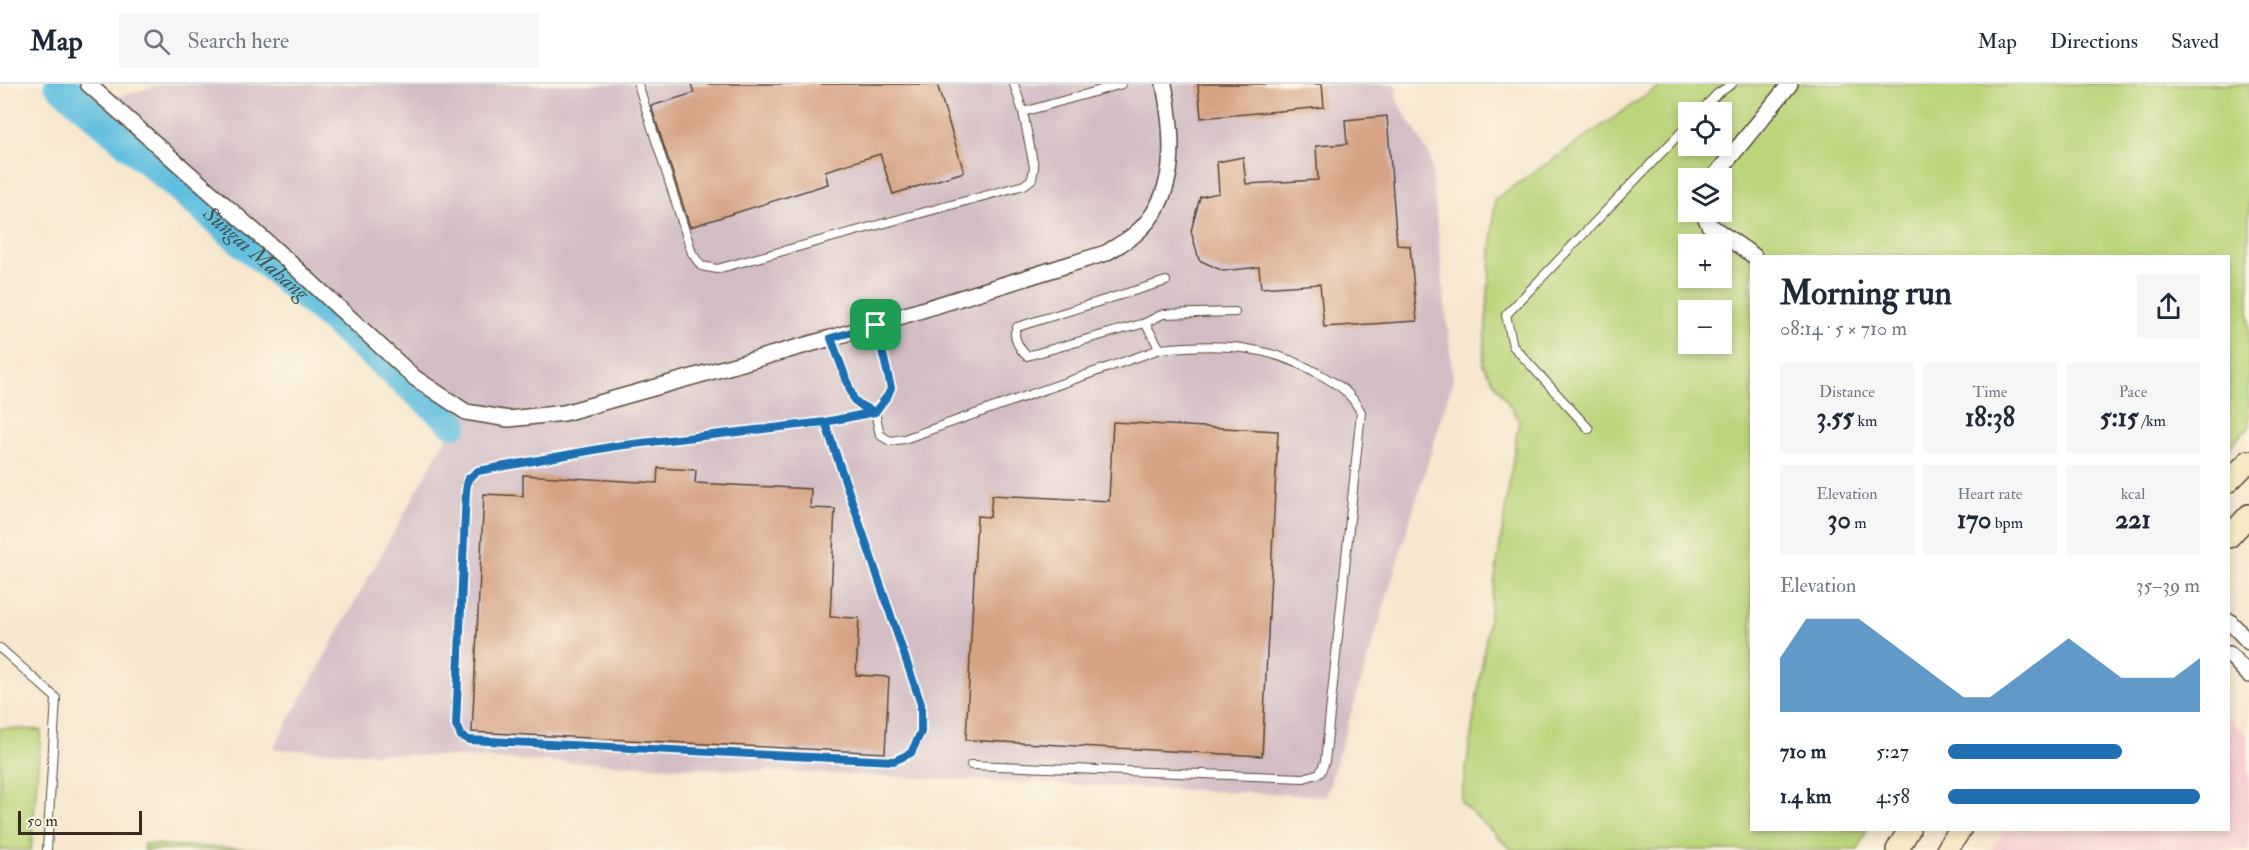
<!DOCTYPE html>
<html lang="en">
<head>
<meta charset="utf-8">
<style>
  body { margin:0; font-family:"IM FELL Double Pica",serif; background:#f6f6f7; color:#1f2937; height:100vh; display:flex; flex-direction:column; font-size:22px; white-space:nowrap }
  * { box-sizing:border-box; margin:0 }
  p { font-size:20px; color:#747a83 }
  .icon { flex:none; width:33px; height:33px; fill:none; stroke:currentColor; stroke-width:2; stroke-linecap:round; stroke-linejoin:round }
  .map { position:relative; flex:1; overflow:hidden }
  .panel { position:absolute; left:1750px; top:171px; width:480px; height:576px; display:flex; flex-direction:column; background:#fff; border-radius:0px; box-shadow:0 3px 9px #0003 }
  .panel>* { flex:none }
  .buttons { position:absolute; left:1678px; top:18px; display:grid; gap:12px }
  .buttons a { display:grid; place-items:center; width:54px; height:54px; border-radius:0px; background:#fff; box-shadow:0 3px 9px #0003; font-size:30px }
  .scale { position:absolute; left:18px; bottom:15px; width:124px; box-sizing:border-box; padding-left:6px; border:3px solid #3b2a1e; border-top:0; font-size:16px; line-height:21px; white-space:nowrap; color:#3b2a1e; -webkit-text-stroke:4px #fcf5e5; paint-order:stroke }
  .pin { position:absolute; display:grid; place-items:center; width:51px; height:51px; color:#fff; margin:-26px; border-radius:12px; box-shadow:0 3px 9px #0006 }
  .round { display:grid; place-items:center; flex:none; width:63px; height:63px; border-radius:0px; background:#f6f6f7 }
  .headline { display:flex; align-items:center; justify-content:space-between; height:102px; padding:0 30px }
  h1 { font-size:33px; font-weight:800; line-height:45px }
  .stats { display:grid; grid-template-columns:repeat(3,1fr); gap:9px; height:102px; padding:6px 30px }
  .stats div { display:grid; align-content:center; border-radius:0px; background:#f6f6f7; text-align:center }
  .stats b { font-size:26px; font-weight:800 }
  .stats small { font-size:16px; font-weight:400 }
  .stats p { font-size:16px }
  .chart { height:168px; padding:12px 30px }
  .chart p { display:flex; justify-content:space-between }
  .chart svg { width:100%; height:108px; margin-top:6px; fill:#1f6fb2; opacity:.7 }
  ul { padding:0 30px; list-style:none; font-size:20px }
  li { display:grid; grid-template-columns:96px 72px 1fr; align-items:center; height:45px }
  li i { height:15px; border-radius:8px; background:#1f6fb2 }
  header { display:flex; align-items:center; gap:36px; box-sizing:border-box; height:84px; padding:0 30px; background:#fff; border-bottom:2px solid #e0e1e3 }
  header strong { font-size:28px }
  nav { display:flex; gap:33px; margin-inline-start:auto; font-size:21px }
  .search { width:420px; height:54px; background:#f6f6f7; display:flex; align-items:center; gap:15px; box-sizing:border-box; padding:0 21px; border-radius:0px; color:#747a83; font-size:22px }
  .map>svg:first-child { display:block }
</style>
</head>
<body>
<header>
<strong>Map</strong>
<div class="search"><svg class="icon" aria-label="search" viewBox="0 0 24 24"><circle cx="10" cy="10" r="6"/><path d="M15 15l6 6"/></svg>Search here</div>
<nav><a>Map</a><a>Directions</a><a>Saved</a></nav>
</header>
<div class="map">
<svg width="2249" height="766" viewBox="0 0 2249 766">
  <rect width="100%" height="100%" fill="#fcf5e5"/>
  <filter id="ink" filterUnits="userSpaceOnUse"><feTurbulence type="fractalNoise" baseFrequency=".0167" numOctaves="2"/><feDisplacementMap in="SourceGraphic" scale="12" xChannelSelector="R" yChannelSelector="G"/><feConvolveMatrix kernelMatrix="1 2 1 2 8 2 1 2 1" color-interpolation-filters="sRGB"/></filter>
  <filter id="wash" filterUnits="userSpaceOnUse"><feTurbulence type="fractalNoise" baseFrequency=".008" numOctaves="4" result="noise"/><feDisplacementMap in="SourceGraphic" scale="24" xChannelSelector="R" yChannelSelector="G"/><feGaussianBlur stdDeviation="1.35" result="paint"/><feColorMatrix in="noise" values="0 0 0 0 0 0 0 0 0 0 0 0 0 0 0 0 0 1.4 0 .05"/><feComposite in="paint" operator="in"/></filter>
  <g filter="url(#wash)">
    <rect width="100%" height="100%" fill="#f6e7ce"/>
    <path fill="#f7cfd0" d="M2229 633 2249 654V766H1991L2004 746H2229Z"/>
    <path fill="#d2bdc5" d="M164 0H1395L1397 16 1430 72 1453 296 1326 712 273 665 457 335 89 21Z"/>
    <g fill="#bad57a" stroke="#7a804c" stroke-width="1.5" fill-rule="evenodd">
      <path d="M1663 0H2249V343L2229 363V172H1752V746H1867L1858 766H1512L1461 718 1519 336 1483 281 1495 115ZM1689 28H1722V62H1689ZM1689 94H1722V128H1689ZM1689 160H1722V194H1689ZM1689 226H1722V260H1689Z"/>
      <path d="M0 644 41 646 31 766H0Z"/>
      <path d="M144 760 281 766H144Z"/>
    </g>
    <g fill="none" stroke-linecap="round" stroke-linejoin="round">
      <path stroke="#60bfdf" stroke-width="30" id="s1" d="M59 0 453 339"/>
    </g>
    <g id="blocks">
      <g fill="#d5a282">
        <path d="M691 0H937L964 88 893 110 880 70 825 87 828 100 690 143 651 22 694 9Z"/>
        <path d="M1198 0H1322L1324 23 1201 34Z"/>
        <path d="M1387 32 1397 161 1410 162 1417 237 1324 243 1320 200 1261 204 1259 183 1223 187 1199 176 1191 147 1200 113 1219 109 1217 78 1243 73 1246 100 1318 96 1316 62 1347 60 1345 36Z"/>
        <path d="M1113 338 1278 347 1262 672 966 656 977 432 990 433 992 411 1109 417Z"/>
        <path d="M658 384 696 386 695 399 811 405 810 424 835 425 830 533 859 534 856 591 889 593 885 669 472 648 484 410 523 412V391L657 399Z"/>
      </g>
    </g>
  </g>
  <g filter="url(#ink)">
    <use href="#blocks" fill-opacity="0" stroke="#574638" stroke-width="1.5"/>
    <g fill="none" stroke-linecap="round" stroke-linejoin="round">
      <g stroke="#574638" stroke-width="10">
        <g id="lane">
          <path d="M638 0 692 169 701 182 717 185 1024 101 1032 95 1034 83 1023 28"/>
          <path d="M1014 0 1023 28 1122 0"/>
          <path d="M1700 28 1717 10 1732 0"/>
          <path d="M1145 239 1163 230 1235 228"/>
          <path d="M831 254 854 316 862 322 875 328"/>
          <path d="M1160 265 1145 239 1027 272C1020 266 1011 252 1017 243L1166 197"/>
          <path d="M875 328 880 351 890 357 904 355 1160 265C1219 259 1268 260 1321 291 1342 303 1349 307 1361 328L1325 678 1320 689 1304 694 971 681"/>
          <path d="M825 338 921 620V648L911 669 894 677 469 656 461 652 456 641 466 407 468 395 478 387 616 362 825 338 875 328 888 311 891 304 876 241"/>
          <path d="M1589 345 1513 262 1506 231 1689 40"/>
          <path d="M0 564 56 614 47 766"/>
        </g>
      </g>
      <g stroke="#574638" stroke-width="18">
        <g id="street">
          <path d="M88 0 287 176 415 294 466 328 509 335 564 329 831 254 1106 169C1115 163 1125 158 1134 151 1180 113 1174 52 1164 0"/>
          <path d="M1713 94 1790 0"/>
          <path d="M1703 128 1709 141 1754 172"/>
          <path d="M2229 537 2249 558"/>
          <path d="M2229 570 2249 591"/>
        </g>
      </g>
      <g stroke="#574638" stroke-width="24">
        <g id="secondary">
          <path d="M2229 397 2249 377"/>
          <path d="M2229 453 2249 431"/>
          <path d="M1897 766 1909 746"/>
          <path d="M1947 766 1960 746"/>
        </g>
      </g>
      <use href="#lane" stroke="#fff" stroke-width="8"/>
      <use href="#street" stroke="#fff" stroke-width="15"/>
      <use href="#secondary" stroke="#f6e9c3" stroke-width="21"/>
    </g>
  </g>
  <g fill="none" stroke-linecap="round" stroke-linejoin="round" filter="url(#ink)">
    <g stroke="#fff" stroke-width="12">
      <path id="route" d="M876 241 891 304 888 311 875 328 825 338 616 362 478 387 468 395 466 407 456 641 461 652 469 656 894 677 911 669 921 648V620L825 338 875 328 862 322 854 316 831 254 876 241"/>
    </g>
    <use href="#route" stroke="#1f6fb2" stroke-width="8"/>
  </g>
  <g text-anchor="middle" dominant-baseline="central" stroke-width="5" stroke-linejoin="round" paint-order="stroke">
    <g font-size="22" font-style="italic" fill="#465758" stroke="#fcf5e5">
      <text stroke="none"><textPath href="#s1" startOffset="260">Sungai Mahang</textPath></text>
    </g>
  </g>
</svg>
<div class="buttons">
<a><svg class="icon" aria-label="locate" viewBox="0 0 24 24"><circle cx="12" cy="12" r="6"/><path d="M12 2v4M12 18v4M2 12h4M18 12h4"/></svg></a>
<a><svg class="icon" aria-label="layers" viewBox="0 0 24 24"><path d="M12 4l9 5-9 5-9-5zM3 14l9 5 9-5"/></svg></a>
<a>+</a>
<a>−</a>
</div>
<div class="scale">50 m</div>
<div class="pin" style="left:876px;top:241px;background:#1e9e55"><svg class="icon" aria-label="arrive" viewBox="0 0 24 24"><path d="M6 21V4h12l-3 4 3 4H6"/></svg></div>
<section class="panel">
<div class="headline"><div><h1>Morning run</h1><p>08:14 · 5 × 710 m</p></div><a class="round"><svg class="icon" aria-label="share" viewBox="0 0 24 24"><path d="M12 15V3M7 8l5-5 5 5M5 13v7h14v-7"/></svg></a></div>
<div class="stats">
<div><p>Distance</p><b>3.55<small> km</small></b></div>
<div><p>Time</p><b>18:38</b></div>
<div><p>Pace</p><b>5:15<small> /km</small></b></div>
</div>
<div class="stats">
<div><p>Elevation</p><b>30<small> m</small></b></div>
<div><p>Heart rate</p><b>170<small> bpm</small></b></div>
<div><p>kcal</p><b>221</b></div>
</div>
<div class="chart"><p><span>Elevation</span>35–39 m</p>
<svg viewBox="0 0 160 44" preserveAspectRatio="none"><path d="M0 44V22L10 6L20 6L30 6L40 14L50 22L60 30L70 38L80 38L90 30L100 22L110 14L120 22L130 30L140 30L150 30L160 22V44z"/></svg>
</div>
<ul>
<li><b>710 m</b>5:27<i style="width:69%"></i></li>
<li><b>1.4 km</b>4:58<i style="width:100%"></i></li>
</ul>
</section>
</div>
</body>
</html>
